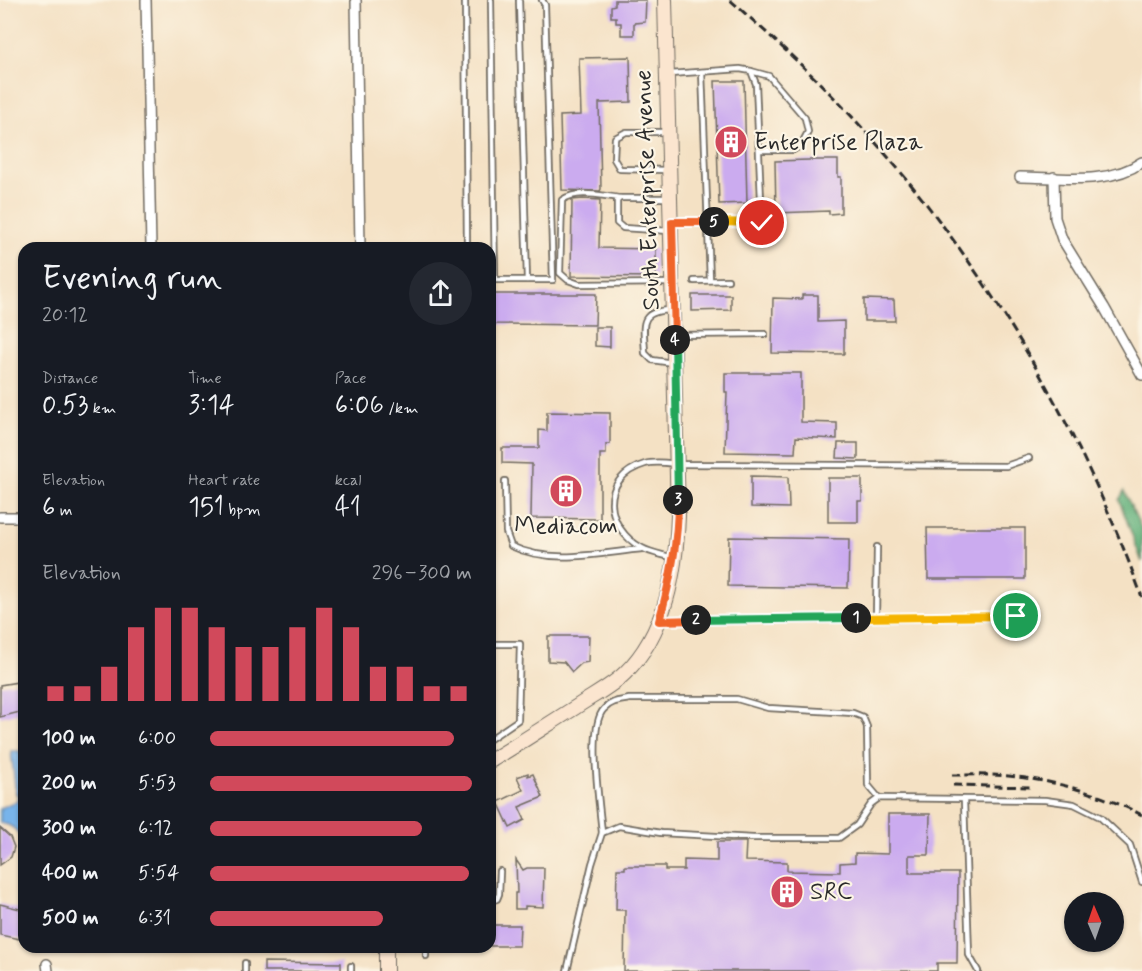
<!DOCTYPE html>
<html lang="en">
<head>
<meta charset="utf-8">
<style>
  body { margin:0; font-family:Mynerve,sans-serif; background:#242831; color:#f1f3f6; height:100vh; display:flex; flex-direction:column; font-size:22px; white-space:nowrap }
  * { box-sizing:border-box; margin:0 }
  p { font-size:20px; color:#9ea1a6 }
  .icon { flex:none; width:33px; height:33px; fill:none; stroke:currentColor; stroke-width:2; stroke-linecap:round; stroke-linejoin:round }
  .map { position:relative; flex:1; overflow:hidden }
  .sheet { position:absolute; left:18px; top:242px; width:478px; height:711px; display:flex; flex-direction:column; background:#171b24; border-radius:18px; box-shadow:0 2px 4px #0004 }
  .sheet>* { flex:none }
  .needle { width:39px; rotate:358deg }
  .fabs { position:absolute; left:1064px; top:892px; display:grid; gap:12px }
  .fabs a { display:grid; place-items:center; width:60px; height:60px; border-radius:50%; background:#171b24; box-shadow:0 2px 4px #0004; font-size:30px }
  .pin { position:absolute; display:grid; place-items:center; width:51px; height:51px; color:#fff; margin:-26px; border:3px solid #fff; border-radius:50%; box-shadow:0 2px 6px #0007 }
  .km { position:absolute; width:30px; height:30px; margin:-15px; border-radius:50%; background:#222; color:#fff; font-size:16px; line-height:30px; text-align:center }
  .round { display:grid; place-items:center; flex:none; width:63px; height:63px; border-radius:32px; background:#242831 }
  .headline { display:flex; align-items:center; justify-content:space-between; height:102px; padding:0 24px }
  h1 { font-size:33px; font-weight:600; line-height:45px }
  .metrics { display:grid; grid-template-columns:repeat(3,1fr); gap:9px; height:102px; padding:6px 24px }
  .metrics div { display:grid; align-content:center }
  .metrics b { font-size:26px; font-weight:600 }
  .metrics small { font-size:16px; font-weight:400 }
  .metrics p { font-size:16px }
  .chart { height:168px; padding:12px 24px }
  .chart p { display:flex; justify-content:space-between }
  .chart svg { width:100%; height:108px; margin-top:6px; stroke:#d1495b; stroke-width:6 }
  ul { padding:0 24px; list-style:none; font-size:20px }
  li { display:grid; grid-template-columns:96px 72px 1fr; align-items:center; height:45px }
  li i { height:15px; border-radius:8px; background:#d1495b }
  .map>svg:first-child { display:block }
</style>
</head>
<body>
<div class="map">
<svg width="1142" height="971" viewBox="0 0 1142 971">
  <rect width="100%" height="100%" fill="#fcf5e5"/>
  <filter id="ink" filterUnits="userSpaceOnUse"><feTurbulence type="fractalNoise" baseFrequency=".0167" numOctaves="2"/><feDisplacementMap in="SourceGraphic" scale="12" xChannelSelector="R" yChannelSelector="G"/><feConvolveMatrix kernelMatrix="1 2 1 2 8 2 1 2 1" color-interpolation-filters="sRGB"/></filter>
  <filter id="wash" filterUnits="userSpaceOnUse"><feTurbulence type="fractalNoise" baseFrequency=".008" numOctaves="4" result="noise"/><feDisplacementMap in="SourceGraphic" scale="24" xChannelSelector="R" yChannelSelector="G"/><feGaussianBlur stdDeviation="1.35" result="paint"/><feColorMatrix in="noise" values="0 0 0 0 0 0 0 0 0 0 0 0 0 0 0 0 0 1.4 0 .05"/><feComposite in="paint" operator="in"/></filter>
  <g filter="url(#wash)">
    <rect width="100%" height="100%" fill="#f4e1c4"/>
    <path fill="#62b07a" stroke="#466e52" stroke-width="1.5" d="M1124 491 1142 530V562L1119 500Z"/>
    <path fill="#78b4ea" stroke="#52708a" stroke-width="1.5" d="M11 751H20L24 764V854L21 853C23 837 17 825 0 823V808L17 801 18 794H16Z"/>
    <g id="blocks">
      <g fill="#cbabef">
        <path d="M615 0H646L645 22 634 23V35H621V23H616V17H611V6L615 5Z"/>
        <path d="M630 57 631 102 599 103 601 189 600 191 562 190 560 116 581 115 579 58Z"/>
        <path d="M715 81H744L747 203 719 204Z"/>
        <path d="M809 160H838V177H841V213L829 214V211L776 213 775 161Z"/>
        <path d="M583 199 600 200 599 248 656 249V277L571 276 572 200Z"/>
        <path d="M490 294H596L595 325 490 324Z"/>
        <path d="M692 295H731V310L692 311Z"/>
        <path d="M802 295H818V322L844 321V354L772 353 773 298 802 299Z"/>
        <path d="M864 299 894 300 895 321H864Z"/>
        <path d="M595 327H610V347L595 346Z"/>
        <path d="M725 373H801V422L837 423V439L796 437 795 453 725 452 727 392H725Z"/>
        <path d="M547 412 610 413V444H606V454H600V519L531 518 532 464 502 463V448H539V430L547 431Z"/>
        <path d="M838 443H858V459L837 458Z"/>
        <path d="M751 476 788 477 789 508 751 507Z"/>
        <path d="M828 478H862V501H858V522H828Z"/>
        <path d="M927 528H1025V579H928Z"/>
        <path d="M729 537 849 539 848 588 728 586Z"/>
        <path d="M548 636H589L588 662 582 663 572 672 564 662 548 661Z"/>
        <path d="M24 681V711L0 717V685Z"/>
        <path d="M528 773V776L533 774 543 797 519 807 525 820 510 828 498 802 523 790 517 777Z"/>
        <path d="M888 814H930L929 855H909V873H958L957 963H937V971H624L625 910H616L617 869H625V866H665V870H684V860L717 861V842H746L745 861 787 862V871L840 872V863L855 862V853L888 854Z"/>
        <path d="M0 828 10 837 14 847 11 857 0 865Z"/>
        <path d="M516 860 523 870 527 868H544L543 907 525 906V909H515V893H517Z"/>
        <path d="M0 904 24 910V940L0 935Z"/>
        <path d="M490 925H520L519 946H490Z"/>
        <path d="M264 962 341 963V971H264Z"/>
      </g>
    </g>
  </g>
  <g filter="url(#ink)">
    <use href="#blocks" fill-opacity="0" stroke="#716b61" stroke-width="1.5"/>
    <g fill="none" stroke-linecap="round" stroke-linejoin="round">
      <g stroke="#716b61" stroke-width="8">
        <g id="lane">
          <path d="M465 0 467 248"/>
          <path d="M491 0 495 280"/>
          <path d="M519 0 527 280"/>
          <path d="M751 71 769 76 805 118 808 132 801 145 793 150H760"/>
          <path d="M702 72 710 280"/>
          <path d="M670 74 740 69 751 71 756 84 762 223 672 222"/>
          <path d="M666 132H626L615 138 614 159 620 169 667 170"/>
          <path d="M620 198C601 196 578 189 562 200L560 273 568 280 579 284 672 283"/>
          <path d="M668 198H620L617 201V223L623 228 670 231"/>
          <path d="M490 280H553L545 5 542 0"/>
          <path d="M694 281 728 280"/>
          <path d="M671 310C637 311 644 326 645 353L652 360 673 363"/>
          <path d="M675 335 765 334"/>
          <path d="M505 481 506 532 511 546C551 565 600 553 642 549"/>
          <path d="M673 558C664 555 651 553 642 548 605 528 598 478 645 464 655 461 667 463 677 464L1006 466 1029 458"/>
          <path d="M876 618 877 547"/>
          <path d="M662 621 1016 617"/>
          <path d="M490 644H520L518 720 490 739"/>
          <path d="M964 800 969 955 978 971"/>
          <path d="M602 833C600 808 587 726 604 709 611 701 620 701 629 699H737L768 708 853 713 863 717 867 727 868 785 879 798"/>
          <path d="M490 901 497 899 499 894 500 871"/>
          <path d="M426 956V946"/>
          <path d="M245 963V971"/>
          <path d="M351 966V971"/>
          <path d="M567 971 592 864 602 833 619 826 661 833 753 838H839L857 825 871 804 879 798 1045 800 1074 804 1100 817 1130 845 1142 882"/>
        </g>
      </g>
      <g stroke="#716b61" stroke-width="12">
        <g id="street">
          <path d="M146 0 151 248"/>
          <path d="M356 0 360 248"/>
          <path d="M1020 177C1059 177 1108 186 1142 162"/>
          <path d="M1054 177 1055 218 1062 239 1104 307 1142 375"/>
          <path d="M0 517H24"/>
          <path d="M47 964 48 971"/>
        </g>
      </g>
      <g stroke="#716b61" stroke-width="16">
        <g id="secondary">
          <path d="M490 761C519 744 547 725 576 707 592 696 611 687 625 673 666 633 676 571 678 516L665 0"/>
          <path d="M386 971V946"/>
        </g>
      </g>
      <use href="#lane" stroke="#fff" stroke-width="4.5"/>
      <use href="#street" stroke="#fff" stroke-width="9"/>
      <use href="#secondary" stroke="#fbe5cf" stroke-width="14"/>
      <g stroke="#2b2b2b" stroke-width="3" stroke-dasharray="9 4.5" stroke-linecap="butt">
        <path d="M730 0C773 38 816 77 855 120 981 256 1079 423 1142 597"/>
        <path d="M952 775C973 775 996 774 1017 777 1061 782 1103 795 1142 815"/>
        <path d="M953 785 1031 787"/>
      </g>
    </g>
  </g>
  <g fill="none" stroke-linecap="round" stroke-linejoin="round" filter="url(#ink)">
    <g stroke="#fff" stroke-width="12">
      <path id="split-1" d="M856 618 1016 616"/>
    </g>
    <g stroke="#fff" stroke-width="12">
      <path id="split-2" d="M696 620 856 618"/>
    </g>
    <g stroke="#fff" stroke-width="12">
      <path id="split-3" d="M678 500C678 542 671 580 659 621L696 620"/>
    </g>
    <g stroke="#fff" stroke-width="12">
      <path id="split-4" d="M675 340 678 500"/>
    </g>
    <g stroke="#fff" stroke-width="12">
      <path id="split-5" d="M675 340 672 222H714"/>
    </g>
    <g stroke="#fff" stroke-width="12">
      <path id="split-6" d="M714 222 762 223"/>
    </g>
    <use href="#split-1" stroke="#f5b400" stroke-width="8"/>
    <use href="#split-2" stroke="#22a559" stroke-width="8"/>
    <use href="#split-3" stroke="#f0652b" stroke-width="8"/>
    <use href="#split-4" stroke="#22a559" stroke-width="8"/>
    <use href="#split-5" stroke="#f0652b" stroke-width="8"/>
    <use href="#split-6" stroke="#f5b400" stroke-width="8"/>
  </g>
  <defs>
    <g id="building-disc" transform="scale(1.725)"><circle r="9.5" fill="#d1495b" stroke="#fcf5e5"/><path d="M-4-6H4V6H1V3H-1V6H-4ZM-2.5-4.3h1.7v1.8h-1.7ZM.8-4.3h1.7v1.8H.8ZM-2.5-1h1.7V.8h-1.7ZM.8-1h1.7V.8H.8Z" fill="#fff"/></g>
  </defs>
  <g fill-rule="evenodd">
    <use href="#building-disc" x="731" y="142"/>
    <use href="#building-disc" x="566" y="491"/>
    <use href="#building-disc" x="787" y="892"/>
  </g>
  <g text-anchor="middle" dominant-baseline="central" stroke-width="4.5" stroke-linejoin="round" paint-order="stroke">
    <g font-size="24" fill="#2b2b2b" stroke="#fcf5e5" text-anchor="start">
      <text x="754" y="142">Enterprise Plaza</text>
      <text x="566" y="526" text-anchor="middle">Mediacom</text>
      <text x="810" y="892">SRC</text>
    </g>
    <g font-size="24" fill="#2b2b2b" stroke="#fcf5e5">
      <text transform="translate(648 190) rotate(-92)">South Enterprise Avenue</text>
    </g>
  </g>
</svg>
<div class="fabs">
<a><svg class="needle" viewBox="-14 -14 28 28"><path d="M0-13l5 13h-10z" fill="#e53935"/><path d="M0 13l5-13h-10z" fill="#9ea1a6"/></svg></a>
</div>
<div class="pin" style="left:1016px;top:616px;background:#1e9e55"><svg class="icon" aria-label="arrive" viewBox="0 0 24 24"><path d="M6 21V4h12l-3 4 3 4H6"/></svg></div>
<div class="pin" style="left:762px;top:223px;background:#d93025"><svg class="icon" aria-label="check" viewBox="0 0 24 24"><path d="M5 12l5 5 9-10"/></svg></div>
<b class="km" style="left:856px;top:618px">1</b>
<b class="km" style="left:696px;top:620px">2</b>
<b class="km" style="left:678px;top:500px">3</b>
<b class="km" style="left:675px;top:340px">4</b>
<b class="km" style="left:714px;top:222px">5</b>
<section class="sheet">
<div class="headline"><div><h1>Evening run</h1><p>20:12</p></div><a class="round"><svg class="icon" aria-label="share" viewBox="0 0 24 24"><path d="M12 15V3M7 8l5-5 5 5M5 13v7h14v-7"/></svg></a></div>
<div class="metrics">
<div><p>Distance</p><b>0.53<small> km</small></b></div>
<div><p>Time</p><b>3:14</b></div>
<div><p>Pace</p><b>6:06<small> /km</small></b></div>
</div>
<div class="metrics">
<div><p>Elevation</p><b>6<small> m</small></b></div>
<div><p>Heart rate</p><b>151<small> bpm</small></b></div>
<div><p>kcal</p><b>41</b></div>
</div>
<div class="chart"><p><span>Elevation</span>296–300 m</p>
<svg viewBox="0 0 160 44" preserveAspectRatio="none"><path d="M5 44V38M15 44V38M25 44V30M35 44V14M45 44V6M55 44V6M65 44V14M75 44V22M85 44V22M95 44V14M105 44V6M115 44V14M125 44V30M135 44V30M145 44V38M155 44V38"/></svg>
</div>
<ul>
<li><b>100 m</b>6:00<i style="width:93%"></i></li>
<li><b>200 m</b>5:53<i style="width:100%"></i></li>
<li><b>300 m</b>6:12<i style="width:81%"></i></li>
<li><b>400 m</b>5:54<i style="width:99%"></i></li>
<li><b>500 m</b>6:31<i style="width:66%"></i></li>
</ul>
</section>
</div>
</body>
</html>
